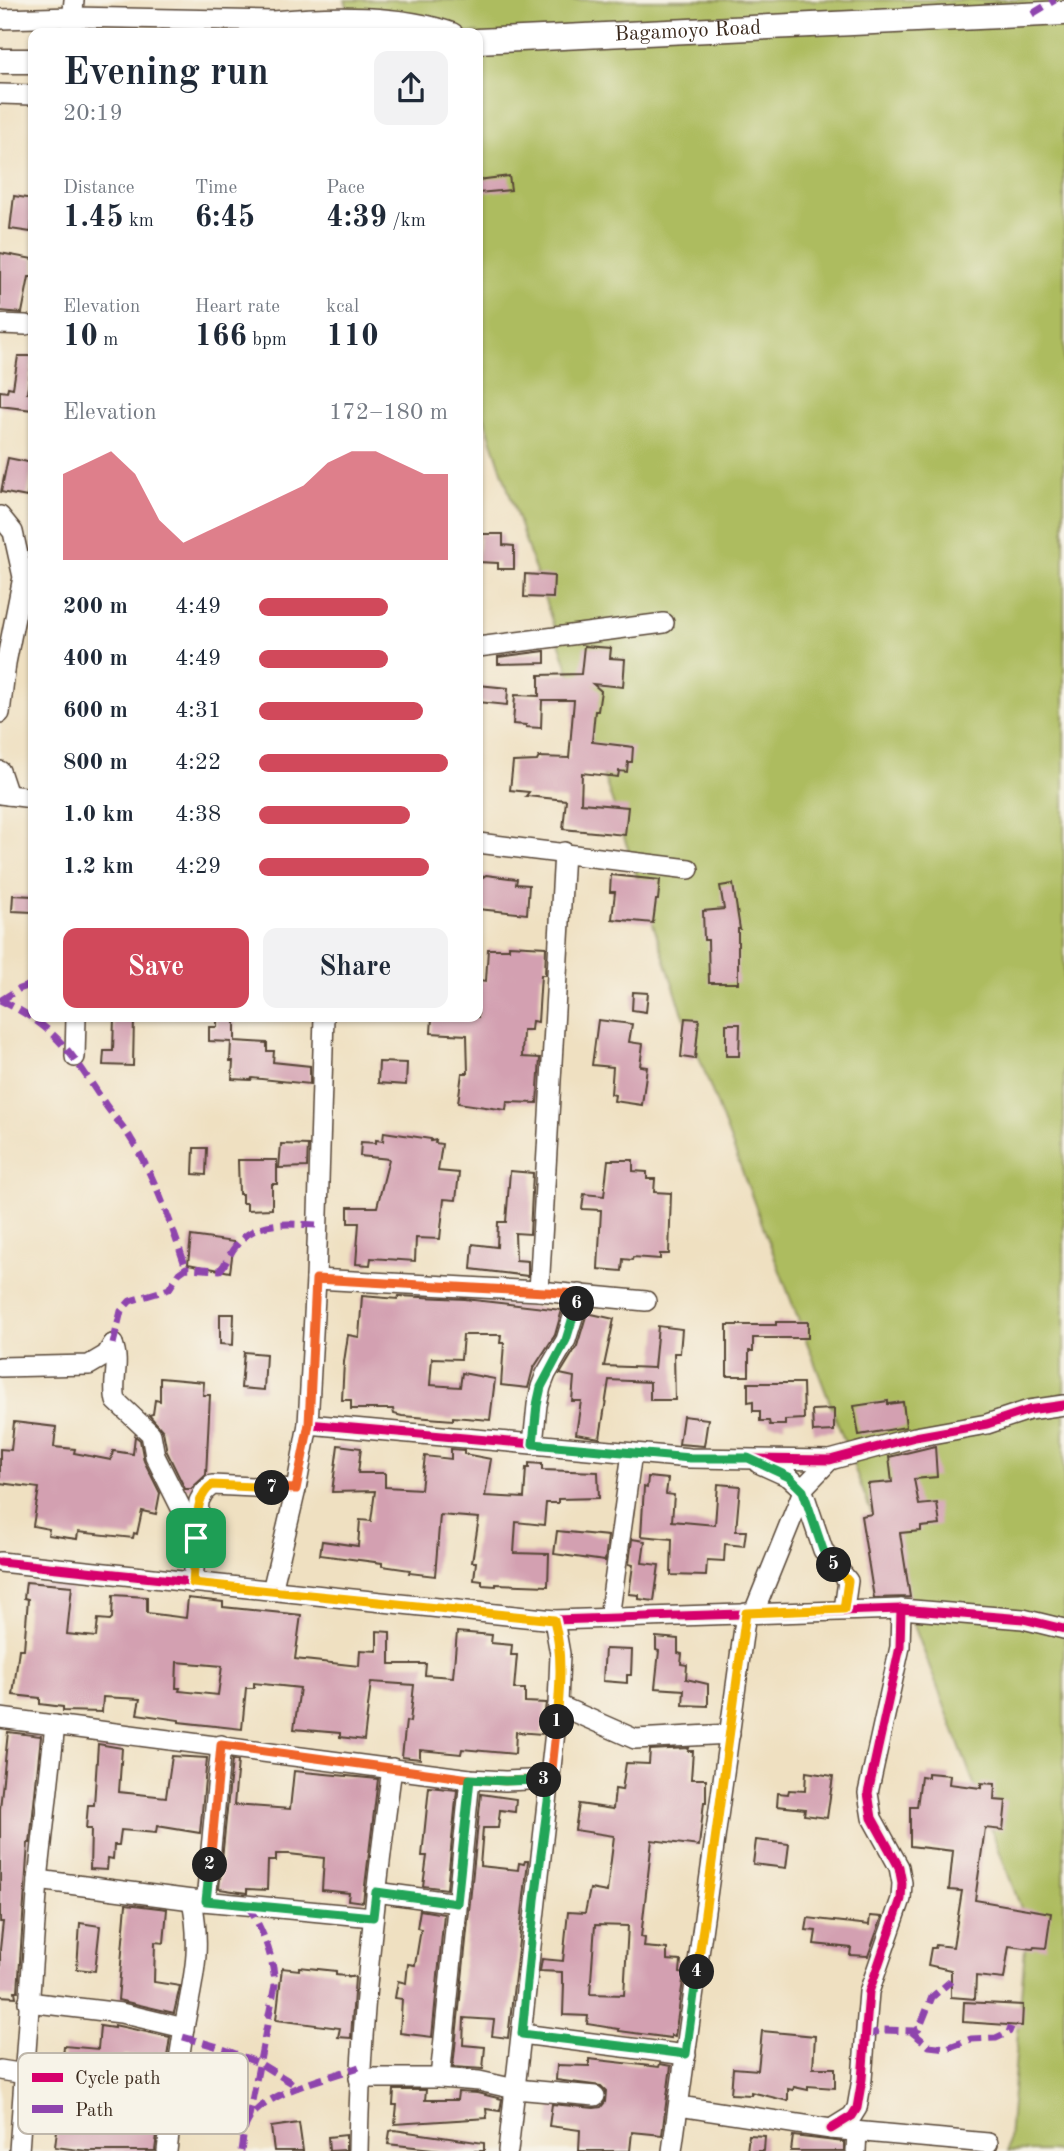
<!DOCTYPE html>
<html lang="en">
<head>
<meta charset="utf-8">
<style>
  body { margin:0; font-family:"Old Standard TT",serif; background:#f2f2f3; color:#1f2937; height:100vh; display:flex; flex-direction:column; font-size:26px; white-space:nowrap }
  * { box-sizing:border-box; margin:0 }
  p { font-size:23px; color:#747a83 }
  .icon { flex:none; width:38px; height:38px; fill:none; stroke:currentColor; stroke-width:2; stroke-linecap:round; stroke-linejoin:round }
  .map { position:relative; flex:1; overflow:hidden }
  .sheet { position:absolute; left:28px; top:28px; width:455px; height:994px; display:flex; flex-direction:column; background:#fff; border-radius:14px; box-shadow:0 2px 5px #0004 }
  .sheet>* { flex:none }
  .pin { position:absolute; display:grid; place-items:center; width:60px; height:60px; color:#fff; margin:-30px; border-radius:14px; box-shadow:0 4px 10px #0006 }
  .km { position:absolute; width:35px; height:35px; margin:-18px; border-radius:50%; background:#222; color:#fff; font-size:19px; line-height:35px; text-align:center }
  .round { display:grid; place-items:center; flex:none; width:74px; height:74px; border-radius:14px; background:#f2f2f3 }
  .summary { display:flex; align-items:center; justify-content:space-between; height:119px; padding:0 35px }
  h1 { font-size:38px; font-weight:700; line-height:52px }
  .figures { display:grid; grid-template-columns:repeat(3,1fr); gap:10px; height:119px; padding:7px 35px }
  .figures div { display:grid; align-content:center }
  .figures b { font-size:30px; font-weight:700 }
  .figures small { font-size:19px; font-weight:400 }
  .figures p { font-size:19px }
  .chart { height:196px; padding:14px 35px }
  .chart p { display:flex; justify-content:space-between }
  .chart svg { width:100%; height:126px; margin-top:7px; fill:#d1495b; opacity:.7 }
  .action { display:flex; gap:14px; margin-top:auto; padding:14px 35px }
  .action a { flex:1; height:80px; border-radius:14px; background:#d1495b; color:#fff; font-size:28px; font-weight:700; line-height:80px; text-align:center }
  .action a+a { background:#f2f2f3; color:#1f2937 }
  ul { padding:0 35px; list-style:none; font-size:23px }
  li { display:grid; grid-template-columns:112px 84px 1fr; align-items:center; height:52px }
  li i { height:18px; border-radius:9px; background:#d1495b }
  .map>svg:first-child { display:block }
</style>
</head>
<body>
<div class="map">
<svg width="1064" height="2151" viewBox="0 0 1064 2151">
  <rect width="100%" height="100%" fill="#f7f3e8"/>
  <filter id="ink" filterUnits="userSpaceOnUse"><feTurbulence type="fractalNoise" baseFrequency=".0143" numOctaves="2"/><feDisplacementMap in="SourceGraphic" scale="14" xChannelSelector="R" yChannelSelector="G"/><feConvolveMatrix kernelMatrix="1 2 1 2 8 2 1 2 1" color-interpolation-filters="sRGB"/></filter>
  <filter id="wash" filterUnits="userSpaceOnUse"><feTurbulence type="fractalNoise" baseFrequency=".00686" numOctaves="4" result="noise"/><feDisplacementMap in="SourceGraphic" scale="28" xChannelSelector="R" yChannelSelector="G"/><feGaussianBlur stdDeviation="1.57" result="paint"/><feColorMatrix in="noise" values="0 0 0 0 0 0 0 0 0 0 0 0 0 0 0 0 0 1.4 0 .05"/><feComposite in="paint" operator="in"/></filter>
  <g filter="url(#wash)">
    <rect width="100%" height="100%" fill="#efe0c1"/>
    <path fill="#adbc5f" stroke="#74733e" stroke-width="2" d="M345 0H1064V2151H1008L1027 1924 685 1020 478 399V33H356Z"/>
    <g id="blocks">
      <g fill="#d3a0b1" fill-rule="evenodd">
        <path d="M509 176 511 190 478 193V180Z"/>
        <path d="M14 196 33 199 31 232 10 229Z"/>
        <path d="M0 253 33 259V277H29L22 313 0 311Z"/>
        <path d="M18 356H33L27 393 33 394V410L0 406V391L7 392 8 387 13 388Z"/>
        <path d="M8 458 33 463 27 497 1 492Z"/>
        <path d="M480 534H503V545L514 546V569H498V563L478 562Z"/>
        <path d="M525 574 554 576 553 598 524 597Z"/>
        <path d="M584 646 611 648 610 658 625 659 623 687 593 684 601 691 598 711H595L592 742 633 747 632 762H628L627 772 619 771 618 777 582 773 581 803 628 807 625 835 563 829 566 800 526 796 529 792 510 790 513 762 537 761 539 757 569 758 574 700H542L541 728 526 727V725L513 724 515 695 539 696V675L581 674Z"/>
        <path d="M545 651V663L498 664V657Z"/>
        <path d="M478 685 508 688 507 705 478 702Z"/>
        <path d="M486 875 517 879 516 884 529 885 527 914 478 909 479 880Z"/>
        <path d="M611 875 660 880 658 900H656L653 923 612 919 615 892H610Z"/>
        <path d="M733 884 740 929H738V983H709L708 940H704L703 911 724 909 720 886Z"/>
        <path d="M13 895 33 896V912L12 911Z"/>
        <path d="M509 945 546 947 545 975H541L538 1022 532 1021 531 1030H523L522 1057 540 1058 537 1103 507 1102 506 1110 458 1103 462 1073H468L467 1035 431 1033 432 1017H478V980L486 981 488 949H509Z"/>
        <path d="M633 992 648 993 646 1012 632 1010Z"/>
        <path d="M114 1017H134L133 1066 103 1065 104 1051H113Z"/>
        <path d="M217 1017H235V1041L267 1043V1051H274L273 1062 310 1066V1084L252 1078 251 1080 232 1079 233 1061H230L231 1042 209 1041V1027H217Z"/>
        <path d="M685 1018 699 1019 695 1059 681 1057Z"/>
        <path d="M598 1020 632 1024 629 1042 643 1044 640 1066 647 1067 642 1105 614 1101 615 1095 611 1094 613 1067 592 1065Z"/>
        <path d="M726 1024H740L739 1056H726Z"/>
        <path d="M379 1062 407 1063 406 1085 378 1083Z"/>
        <path d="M384 1132 431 1139V1141L436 1140 435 1143 442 1144 438 1171 459 1173 456 1200 444 1199 440 1239 416 1238 415 1261 371 1258 370 1265 356 1264 359 1223H348V1207H377L389 1159 360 1156 361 1142 376 1143V1140L383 1141Z"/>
        <path d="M281 1144 308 1145 307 1167 279 1168Z"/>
        <path d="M194 1148H207L206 1175 193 1174Z"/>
        <path d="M238 1160H277V1184H272V1209L247 1210V1203H242V1194H239Z"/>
        <path d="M608 1160H633V1171L647 1172V1179H655L654 1192 671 1193 669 1254H660V1259L633 1257 632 1260 623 1259 622 1271 598 1269 601 1210 582 1209 584 1194 604 1196Z"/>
        <path d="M510 1171 533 1173 530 1234 515 1233 516 1260 528 1261V1276L471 1269 473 1244 497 1247 498 1222H506Z"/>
        <path d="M191 1236 234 1242 230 1272 188 1264Z"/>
        <path d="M362 1296 398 1299 399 1296 465 1299 562 1310 555 1335 533 1369 528 1388 501 1385 504 1343H500L501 1335H463L461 1359 432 1358 430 1385 460 1387 462 1373 495 1379 490 1420 453 1417V1420L402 1416 394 1414 393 1409H351V1400H342L344 1362 348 1335 359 1337Z"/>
        <path d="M587 1313 614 1319 604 1366 654 1368 658 1326 682 1329 680 1353H674L675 1400H650V1382L609 1380 600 1438 576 1434 581 1401H572L574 1377 560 1374 577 1346Z"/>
        <path d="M220 1314H234L233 1345 220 1344Z"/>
        <path d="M776 1322H808V1338H753V1351H749V1376H727V1325H776Z"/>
        <path d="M244 1352 266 1354 264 1390 241 1388Z"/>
        <path d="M160 1378 204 1382 203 1395H210L206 1475 191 1489H185L167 1452 163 1431 149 1415 153 1414 155 1400 160 1401Z"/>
        <path d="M748 1383H803L804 1419 785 1420V1425H770L769 1421H760V1411H753V1401L748 1402Z"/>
        <path d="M888 1401V1404L903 1402 906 1427 859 1435 854 1406Z"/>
        <path d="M834 1409V1431L813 1432 812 1410Z"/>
        <path d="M683 1416 708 1419 704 1446 679 1444Z"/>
        <path d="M14 1422 56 1427 54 1447 75 1449 74 1453 111 1460 113 1451 133 1454 135 1436 140 1440 144 1461 160 1493 156 1514 142 1511 137 1534 134 1533 133 1538 78 1532 77 1539 48 1535 49 1529 33 1526 39 1488 0 1483V1449L11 1450Z"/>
        <path d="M338 1445 361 1448 358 1473H385V1487L421 1489 425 1456 451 1459V1449L464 1450V1454L491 1459 485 1496 524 1498 526 1468H529V1463L542 1464V1470L598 1472 599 1498 558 1499V1503H546L544 1525 516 1522 514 1553 549 1554 548 1586 496 1584V1586L482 1585V1581L474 1580 476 1562H472L479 1518 440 1515 435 1576 409 1573 410 1570 382 1566V1563L320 1555 322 1541 358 1546 360 1520 371 1521 375 1491 332 1492Z"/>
        <path d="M935 1446 937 1477 914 1479 919 1505 937 1503 940 1525 921 1527V1531L900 1533 910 1597 874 1598 861 1516 872 1514 868 1484 892 1482 889 1457Z"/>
        <path d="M648 1477 668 1479 666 1494 674 1495 672 1521 715 1525 718 1484 740 1486 736 1531H746L744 1546 725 1544 724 1561 707 1560 706 1576 671 1575 672 1539 641 1536 644 1487 647 1488Z"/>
        <path d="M557 1531 608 1536 605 1561 554 1554Z"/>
        <path d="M632 1539 645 1541 642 1563 659 1565 654 1601 639 1599V1595L629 1594 633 1565 629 1564Z"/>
        <path d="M26 1582 72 1586 67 1634 96 1637 98 1619 110 1620 112 1618 113 1595 147 1597V1613L186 1618 188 1598 223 1602V1607L301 1615 295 1659 359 1666 360 1650 377 1651V1631L390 1632V1664H426L425 1675 453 1677 457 1632 492 1635 491 1643 512 1645 511 1655H517L514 1689H525V1702L546 1703 542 1734 516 1732 515 1754 462 1749 461 1754 420 1750V1759L402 1757 406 1721 410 1722 414 1685 386 1683 371 1682 364 1740 340 1737V1733L294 1729 300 1688 254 1683V1688H246L242 1729 179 1722V1720L137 1714 140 1699 103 1697 102 1712 63 1711V1707L40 1704V1698L13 1695 19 1649H24L28 1599 24 1598ZM177 1662 222 1666 218 1695 179 1691 180 1688H176Z"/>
        <path d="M656 1637 678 1639V1653L682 1654 681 1664 687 1665 686 1679 708 1684V1706L683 1705 684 1690 655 1688 659 1651 656 1650Z"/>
        <path d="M605 1649 632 1650 631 1675H627V1683L603 1681Z"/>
        <path d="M8 1732 41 1736 30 1843H28L18 1991H15L16 1997 0 1996V1949L3 1922H0V1809Z"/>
        <path d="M98 1744 122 1748 119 1792 166 1797 172 1756 207 1758 200 1833 157 1826 156 1833 121 1830 119 1845H114L113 1859 108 1858 107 1870 90 1869 91 1829H86L88 1805H94Z"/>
        <path d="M689 1748 688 1751H693L691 1779H706V1802H704L699 1846 652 1840 641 1937 645 1938 644 1947 667 1949V1960L681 1961 680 1973 684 1974 675 2036 671 2035V2038L619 2031V2029L587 2024 588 2016 563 2015 564 1984H562V1972L540 1971 542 1959 563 1961 568 1912 585 1913 590 1889 607 1892 614 1836 575 1830 579 1804 613 1809 615 1789 622 1790 626 1763 649 1764 650 1750ZM595 1925 628 1926 624 1995 590 1994Z"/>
        <path d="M232 1760 238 1761 234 1805 290 1809 294 1771 378 1779 363 1902 348 1900 349 1893 322 1890 324 1858 289 1854H276V1861H268L267 1890 247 1889V1893L219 1889Z"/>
        <path d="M806 1772 833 1776 827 1818 804 1815 805 1809 777 1806 778 1793 788 1794 789 1790 805 1791Z"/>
        <path d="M928 1773 950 1775 949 1784 981 1788V1783L995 1784 994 1800 1006 1801 1003 1830 985 1828 975 1900 1051 1913 1046 1948 1034 1947 1033 1949 1009 1946 1004 1979 976 1976 975 1999 951 1997V1970L928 1965 931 1948H935L936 1945 953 1947 962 1891 949 1890 953 1851 910 1846V1807H917L921 1776 928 1777Z"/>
        <path d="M429 1787 457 1790 447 1889 423 1886 427 1856H422Z"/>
        <path d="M481 1794 516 1799 515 1812 500 1810 498 1828H483L480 1866 518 1870 519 1863 524 1864 525 1861H528L508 2038 492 2036 494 2020 464 2018 463 2045 485 2047 483 2069 453 2067Z"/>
        <path d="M756 1840 789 1844 786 1868 753 1864Z"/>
        <path d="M126 1904 167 1909 164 1943 155 1942 154 1982 180 1986 174 2013 118 2000Z"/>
        <path d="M420 1910 444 1914 432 2037 400 2033 402 1999 395 1998 398 1981 406 1983 408 1964 415 1965 421 1929 417 1928Z"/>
        <path d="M870 1916 882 1917 868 1956 850 1955 851 1948 814 1944 816 1931 806 1930 808 1918 869 1925Z"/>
        <path d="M80 1923 100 1926 95 1971 77 1969Z"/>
        <path d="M299 1967 336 1971V1975L355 1977 351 2038 338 2037 340 2028 276 2020 282 1968 299 1970Z"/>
        <path d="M964 2002 1023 2005 1022 2026 963 2022Z"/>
        <path d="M114 2025 170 2037 163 2084 151 2082 154 2058 124 2055 121 2084 152 2089 147 2124 148 2126 158 2127 155 2151H87L55 2147 59 2114 63 2115 65 2097 92 2100 95 2073 62 2070 64 2046 98 2049 100 2026 114 2028Z"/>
        <path d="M762 2031 815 2036 813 2068H835V2088L808 2086V2090L794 2087 793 2090 788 2089V2101L751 2092V2095L731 2094 733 2068 758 2070Z"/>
        <path d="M589 2059 659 2067 660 2064 671 2066 662 2135 632 2132 630 2151H579L580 2130 549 2126 552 2104 594 2108 601 2107 605 2102 606 2091 601 2086 556 2080 557 2065 589 2066Z"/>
        <path d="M394 2090H426L425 2100H457L458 2092 477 2093 502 2099 500 2111 486 2109 487 2118 395 2124 397 2105H393Z"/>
        <path d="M299 2123 303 2151H274L271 2127Z"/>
        <path d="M394 2130 484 2143V2151H450L388 2144 390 2131Z"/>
        <path d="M346 2135V2150L329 2151 328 2137Z"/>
        <path d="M749 2135 765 2136 764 2151H747Z"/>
        <path d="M793 2136 844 2142V2151H791Z"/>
      </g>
    </g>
  </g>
  <g filter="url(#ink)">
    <use href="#blocks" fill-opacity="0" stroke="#564536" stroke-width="2"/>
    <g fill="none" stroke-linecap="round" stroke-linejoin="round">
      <g stroke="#564536" stroke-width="22">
        <g id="minor">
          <path d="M0 19 73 17 274 21C328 15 403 14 453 33"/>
          <path d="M71 33 74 0"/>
          <path d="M0 94 33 95"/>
          <path d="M0 324 26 325"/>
          <path d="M0 516 13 532 23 577 6 663 0 713"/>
          <path d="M478 647 664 623"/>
          <path d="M0 771 8 795"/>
          <path d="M0 794 33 798"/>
          <path d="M478 843 689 869"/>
          <path d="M75 1057 76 1017"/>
          <path d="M316 1279 539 1291 646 1301"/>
          <path d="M539 1291 564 852"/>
          <path d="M113 1344C121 1364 111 1382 116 1401L151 1434 155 1456 196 1538"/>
          <path d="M0 1367 89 1365 106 1355 113 1344"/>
          <path d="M308 1424 690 1458 830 1460 915 1437 987 1424 1029 1410 1064 1405"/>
          <path d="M533 1444 537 1405 541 1387 546 1374 566 1340 580 1294"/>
          <path d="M758 1463 789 1477 798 1485 803 1491 823 1550 848 1581 844 1609"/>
          <path d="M0 1562 554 1620 901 1609 1023 1619 1064 1629"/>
          <path d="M193 1583 199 1501 204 1492 212 1485 296 1489"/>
          <path d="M272 1591 296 1489 308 1424 316 1279 324 1017"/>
          <path d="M754 1612 805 1486 830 1460"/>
          <path d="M609 1618 632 1453"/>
          <path d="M558 1705 635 1739 730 1734"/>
          <path d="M0 1718 470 1779 505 1781 551 1779"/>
          <path d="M38 1880 192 1900 373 1917"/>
          <path d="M376 1892 457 1903"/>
          <path d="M206 1901 221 1745"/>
          <path d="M28 2002 121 2013 184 2028"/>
          <path d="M522 2034 686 2055"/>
          <path d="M0 2070 25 2074"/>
          <path d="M359 2078H440L479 2081 515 2089 595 2096"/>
          <path d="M440 2078 470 1779"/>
          <path d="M679 2106 831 2129 988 2143"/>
          <path d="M831 2129 852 2116 857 2108 862 2079 869 1992 901 1899 902 1883 899 1867 872 1818 868 1793 900 1647 901 1609"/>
          <path d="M19 2151 38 1880 55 1725"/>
          <path d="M167 2151C172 2110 177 2069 184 2028 193 1978 202 1952 192 1900"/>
          <path d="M358 2151C360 2022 375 1895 392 1768"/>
          <path d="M508 2151 558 1705 560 1654 554 1620"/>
          <path d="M672 2151 746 1613"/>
          <path d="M856 2151 857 2131"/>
        </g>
      </g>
      <g stroke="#564536" stroke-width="27">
        <g id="major">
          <path id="s1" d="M478 41 1064 13"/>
          <path d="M0 61H33"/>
        </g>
      </g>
      <use href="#minor" stroke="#fff" stroke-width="19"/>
      <use href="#major" stroke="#fff" stroke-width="24"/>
      <g stroke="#8e44ad" stroke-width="7" stroke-dasharray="14 7" stroke-linecap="butt">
        <path d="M1032 14 1055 0"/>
        <path d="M0 1000C57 1027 72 1054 105 1104 113 1116 124 1127 131 1139 156 1179 171 1224 186 1268"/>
        <path d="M0 1001 19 989 33 984"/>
        <path d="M113 1344 121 1311 130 1301 169 1289 179 1273 186 1268 220 1270C227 1263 229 1254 235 1247 255 1219 286 1224 316 1225"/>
        <path d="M912 2032 929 2046 947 2048 971 2039 996 2038 1009 2032 1011 2027"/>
        <path d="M183 2037 215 2046 259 2063 300 2088"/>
        <path d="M865 2037 881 2030 915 2031 919 2029 932 1997 951 1981"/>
        <path d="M248 2121 275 1985C273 1954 263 1932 248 1905"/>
        <path d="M241 2151C243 2140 243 2128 249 2119 268 2091 328 2078 359 2067"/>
      </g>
      <g stroke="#f7f3e8" stroke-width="13">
        <g id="cycleway">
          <path d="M308 1424 690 1458 830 1460 915 1437 987 1424 1029 1410 1064 1405"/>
          <path d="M0 1562 554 1620 901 1609 1023 1619 1064 1629"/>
          <path d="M831 2129 852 2116 857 2108 862 2079 869 1992 901 1899 902 1883 899 1867 872 1818 868 1793 900 1647 901 1609"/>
        </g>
      </g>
      <use href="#cycleway" stroke="#d6006c" stroke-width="9"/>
    </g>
  </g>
  <g fill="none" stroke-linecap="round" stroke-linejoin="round" filter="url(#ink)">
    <g stroke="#fff" stroke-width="14">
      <path id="split-1" d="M196 1538 193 1583 554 1620C563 1654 560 1687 557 1722"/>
    </g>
    <g stroke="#fff" stroke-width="14">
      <path id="split-2" d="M210 1865 221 1745 470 1779 505 1781 551 1779 557 1722"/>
    </g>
    <g stroke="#fff" stroke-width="14">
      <path id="split-3" d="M210 1865 206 1901 373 1917 376 1892 457 1903 470 1779 505 1781 544 1780"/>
    </g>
    <g stroke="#fff" stroke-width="14">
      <path id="split-4" d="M544 1780 551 1779 535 1900 522 2034 686 2054 697 1972"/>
    </g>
    <g stroke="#fff" stroke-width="14">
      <path id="split-5" d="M697 1972 746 1613 844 1609 848 1581 834 1565"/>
    </g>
    <g stroke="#fff" stroke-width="14">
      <path id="split-6" d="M577 1304 566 1340 541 1387 537 1405 533 1444 690 1458H748L789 1477 803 1491 823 1550 834 1565"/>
    </g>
    <g stroke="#fff" stroke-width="14">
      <path id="split-7" d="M272 1488 296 1489 309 1424 316 1279 580 1294 577 1304"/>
    </g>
    <g stroke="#fff" stroke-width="14">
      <path id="split-8" d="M196 1538C198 1518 195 1497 212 1485L272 1488"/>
    </g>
    <use href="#split-1" stroke="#f5b400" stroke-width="9"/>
    <use href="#split-2" stroke="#f0652b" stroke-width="9"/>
    <use href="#split-3" stroke="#22a559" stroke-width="9"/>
    <use href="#split-4" stroke="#22a559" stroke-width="9"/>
    <use href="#split-5" stroke="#f5b400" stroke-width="9"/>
    <use href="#split-6" stroke="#22a559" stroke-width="9"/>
    <use href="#split-7" stroke="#f0652b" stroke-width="9"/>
    <use href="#split-8" stroke="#f5b400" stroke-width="9"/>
  </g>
  <g text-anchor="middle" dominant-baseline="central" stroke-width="6" stroke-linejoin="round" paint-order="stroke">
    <g font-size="21" fill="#3b2a1e" stroke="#f7f3e8">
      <text stroke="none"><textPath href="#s1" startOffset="210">Bagamoyo Road</textPath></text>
    </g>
  </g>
  <rect x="18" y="2053" width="230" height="81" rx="10" fill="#f7f3e8" stroke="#bfb7ab" stroke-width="2"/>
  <rect x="32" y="2073" width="31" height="9" fill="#d6006c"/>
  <rect x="32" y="2105" width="31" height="8" fill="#8e44ad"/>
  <g font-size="19" fill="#3b2a1e">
    <text x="75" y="2084">Cycle path</text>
    <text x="75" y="2116">Path</text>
  </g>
</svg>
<div class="pin" style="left:196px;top:1538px;background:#1e9e55"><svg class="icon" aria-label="arrive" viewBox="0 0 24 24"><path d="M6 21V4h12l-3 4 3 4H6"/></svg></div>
<b class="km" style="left:557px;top:1722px">1</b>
<b class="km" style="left:210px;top:1865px">2</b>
<b class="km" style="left:544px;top:1780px">3</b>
<b class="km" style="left:697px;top:1972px">4</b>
<b class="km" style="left:834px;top:1565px">5</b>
<b class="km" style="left:577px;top:1304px">6</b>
<b class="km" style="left:272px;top:1488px">7</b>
<section class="sheet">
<div class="summary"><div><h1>Evening run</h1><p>20:19</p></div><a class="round"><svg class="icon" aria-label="share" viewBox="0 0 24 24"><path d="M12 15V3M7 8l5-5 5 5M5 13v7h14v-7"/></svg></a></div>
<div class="figures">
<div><p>Distance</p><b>1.45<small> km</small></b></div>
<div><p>Time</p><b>6:45</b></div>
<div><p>Pace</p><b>4:39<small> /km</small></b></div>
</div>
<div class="figures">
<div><p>Elevation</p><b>10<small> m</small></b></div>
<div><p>Heart rate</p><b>166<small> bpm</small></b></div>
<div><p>kcal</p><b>110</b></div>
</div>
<div class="chart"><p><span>Elevation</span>172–180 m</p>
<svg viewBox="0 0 160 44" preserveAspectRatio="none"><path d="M0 44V14L10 10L20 6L30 14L40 30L50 38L60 34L70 30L80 26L90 22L100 18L110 10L120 6L130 6L140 10L150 14L160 14V44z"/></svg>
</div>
<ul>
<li><b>200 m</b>4:49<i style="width:68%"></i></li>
<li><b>400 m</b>4:49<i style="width:68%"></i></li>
<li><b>600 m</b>4:31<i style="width:87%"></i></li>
<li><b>800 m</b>4:22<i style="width:100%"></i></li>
<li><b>1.0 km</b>4:38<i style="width:80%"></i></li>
<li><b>1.2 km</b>4:29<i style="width:90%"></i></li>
</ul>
<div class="action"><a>Save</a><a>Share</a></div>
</section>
</div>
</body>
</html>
